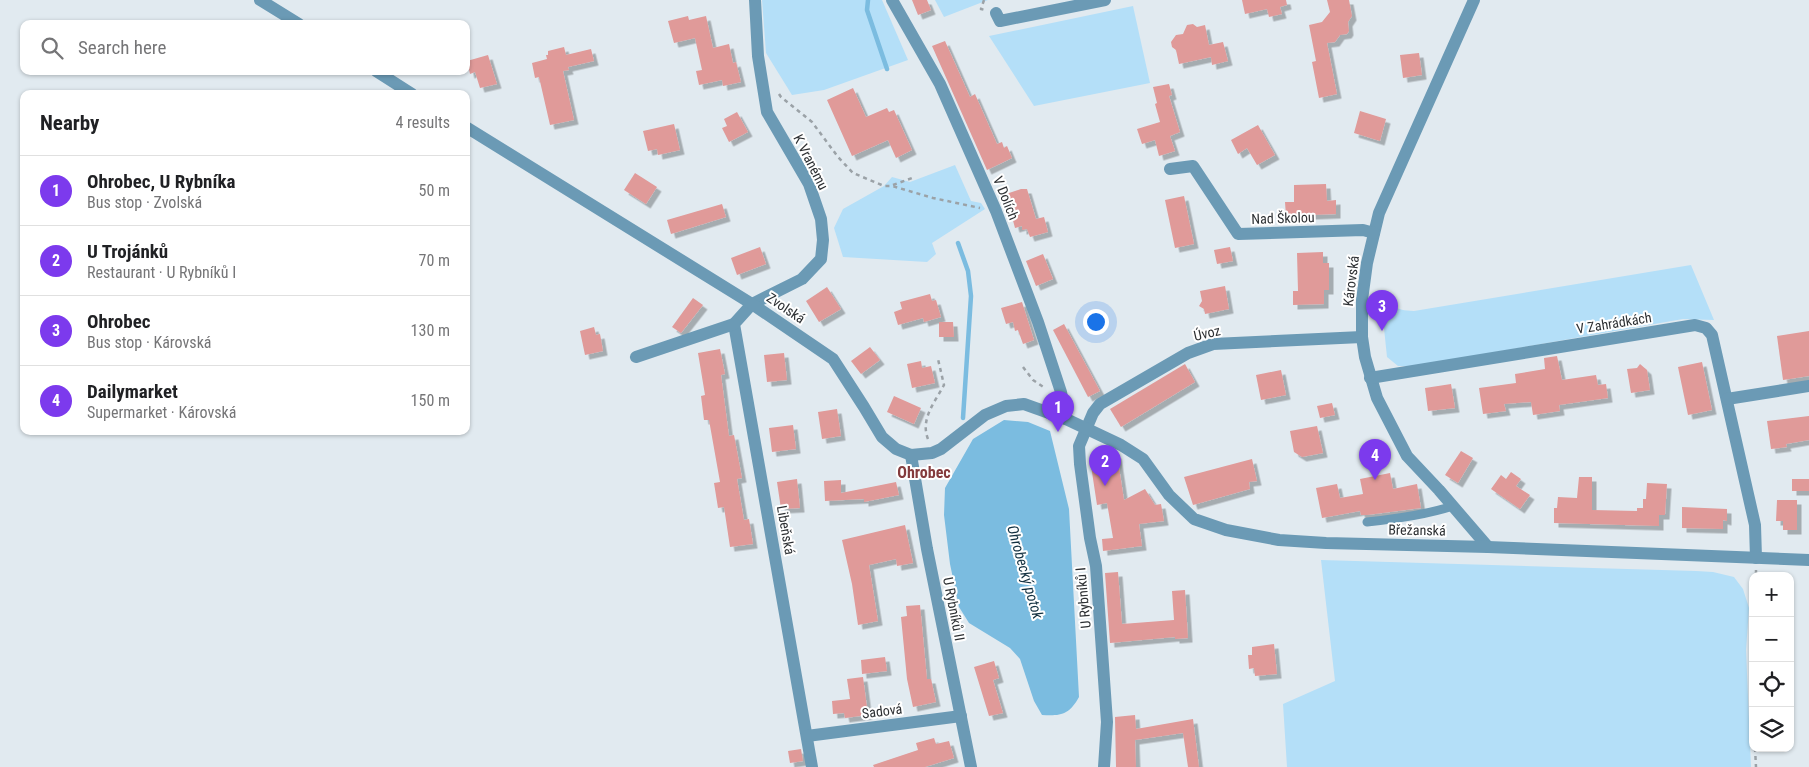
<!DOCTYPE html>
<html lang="en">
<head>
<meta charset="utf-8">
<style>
  body { margin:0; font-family:"Roboto Condensed",sans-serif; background:#f6f6f6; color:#202124 }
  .controls { position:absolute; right:15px; bottom:15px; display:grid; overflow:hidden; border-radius:10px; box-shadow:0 1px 4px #0004 }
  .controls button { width:45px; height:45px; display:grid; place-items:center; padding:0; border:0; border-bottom:1px solid #e0e0e0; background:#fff; color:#202124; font:25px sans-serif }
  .you { position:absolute; left:1095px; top:321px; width:18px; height:18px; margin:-12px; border:4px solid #fff; border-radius:50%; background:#1a73e8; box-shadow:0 0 0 8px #1a73e833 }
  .badge { display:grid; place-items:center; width:32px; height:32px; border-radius:50%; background:#7c3aed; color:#fff; font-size:16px; font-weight:700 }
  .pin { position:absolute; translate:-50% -41px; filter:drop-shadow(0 1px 2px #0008) }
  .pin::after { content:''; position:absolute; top:26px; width:18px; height:15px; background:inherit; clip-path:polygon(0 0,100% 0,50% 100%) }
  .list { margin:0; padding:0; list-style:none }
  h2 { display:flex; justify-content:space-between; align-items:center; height:65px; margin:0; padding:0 20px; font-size:21px }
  h2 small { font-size:16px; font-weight:400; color:#757577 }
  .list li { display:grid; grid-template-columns:32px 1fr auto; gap:15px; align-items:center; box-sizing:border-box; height:70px; padding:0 20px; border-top:1px solid #e0e0e0 }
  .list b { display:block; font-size:19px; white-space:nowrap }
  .list p { margin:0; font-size:16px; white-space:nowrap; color:#757577 }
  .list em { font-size:16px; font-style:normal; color:#757577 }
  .icon { flex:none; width:28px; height:28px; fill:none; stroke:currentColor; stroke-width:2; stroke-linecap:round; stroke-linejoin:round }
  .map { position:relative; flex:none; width:1809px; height:767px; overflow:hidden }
  .search { position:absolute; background:#fff; box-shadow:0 1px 4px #0004; left:20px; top:20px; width:450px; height:55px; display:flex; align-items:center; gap:12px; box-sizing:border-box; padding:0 18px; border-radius:10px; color:#757577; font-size:19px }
  .panel { position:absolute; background:#fff; box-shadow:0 1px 4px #0004; left:20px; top:90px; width:450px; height:345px; border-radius:10px }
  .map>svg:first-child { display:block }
</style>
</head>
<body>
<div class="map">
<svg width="1809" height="767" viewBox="0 0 1809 767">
  <defs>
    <filter id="shadow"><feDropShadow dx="4.5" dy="4.5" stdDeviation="0" flood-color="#0004"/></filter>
  </defs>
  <rect width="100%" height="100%" fill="#e1eaf0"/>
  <g fill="#b4dff8">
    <polygon points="762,0 882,0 908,60 824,90 792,95 766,53"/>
    <polygon points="935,0 988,0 944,17"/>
    <polygon points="1133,6 1150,83 1034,106 989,36"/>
    <polygon points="955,165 971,201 981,203 985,209 932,243 936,254 927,262 843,257 834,228 843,209 884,186 892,177 910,182"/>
    <path d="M1691,265L1714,320L1683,319L1416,366H1398L1387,357L1382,309L1383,290C1392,307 1394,310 1414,311Z"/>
    <polygon points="1321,560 1696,571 1713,572 1734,577 1743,589 1749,608 1746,650 1751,767 1287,767 1283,704 1335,681"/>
  </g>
  <path fill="#7bbce0" d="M1004,420L1028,422L1050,431L1069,509L1079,697C1069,715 1061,716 1042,715L1034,701L1020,659L1010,648L969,623L959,607L950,564L944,515L945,488L973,439Z"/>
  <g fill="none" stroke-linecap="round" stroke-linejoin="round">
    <g stroke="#7bbce0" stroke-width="4.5">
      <polyline points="868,0 867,10 887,69"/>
      <polyline points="958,243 968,271 971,296 963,418"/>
    </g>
  </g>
  <g fill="#e09a99" filter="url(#shadow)">
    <polygon points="912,0 927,0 931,10 918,15"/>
    <polygon points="1242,0 1286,0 1287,5 1280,7 1282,14 1269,17 1267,9 1245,14"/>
    <polygon points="1327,0 1349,0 1352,16 1348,22 1349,31 1347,34 1340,35 1335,42 1327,43 1337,94 1319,98 1312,62 1316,61 1309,25 1322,22 1330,12"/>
    <polygon points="688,16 689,20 706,16 713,48 729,44 733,63 736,62 741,82 723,86 722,80 699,85 696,71 702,70 695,38 674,43 668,21"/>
    <polygon points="1193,24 1197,27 1205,25 1209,45 1223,42 1228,61 1212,65 1211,57 1179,64 1176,50 1172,47 1171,42 1176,35 1183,34 1187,25"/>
    <polygon points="945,41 970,97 975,94 997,144 1002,142 1004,148 1007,146 1012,158 987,170 932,46"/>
    <polygon points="564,47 566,55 591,49 594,61 568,67 569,70 563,71 574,120 550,125 539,77 535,78 532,63 547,59 546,55 548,55 548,51"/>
    <polygon points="1419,53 1422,75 1403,78 1400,55"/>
    <polygon points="488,55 497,84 480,88 475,72 470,74 467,61"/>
    <polygon points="1169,84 1172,95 1169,96 1180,132 1170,136 1175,151 1159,156 1155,140 1142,144 1137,129 1160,122 1155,104 1157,103 1153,87"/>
    <polygon points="853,88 866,117 887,108 889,112 894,110 912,150 896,158 888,140 852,156 827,100"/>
    <polygon points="1360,111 1386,119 1380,141 1354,133"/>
    <polygon points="737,112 748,132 729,142 722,128 727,126 724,119"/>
    <polygon points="674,124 680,150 658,155 657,149 648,151 643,131"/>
    <polygon points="1258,125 1275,155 1257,165 1247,148 1238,154 1231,140"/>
    <polygon points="635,173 657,187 646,204 624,190"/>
    <polygon points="1326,184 1327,201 1336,200 1336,214 1286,216 1285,202 1294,202 1294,185"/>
    <polygon points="1021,189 1027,189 1036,219 1044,217 1048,232 1030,237 1027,229 1022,230 1022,226 1015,228 1006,194"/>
    <polygon points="1184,196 1194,244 1175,248 1165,200"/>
    <polygon points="722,204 726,217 671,234 667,220"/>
    <polygon points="760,247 766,264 737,275 731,258"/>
    <polygon points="1230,247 1233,261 1217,264 1214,250"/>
    <polygon points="1323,252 1323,263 1329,263 1329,290 1324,290 1324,304 1293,305 1293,291 1298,291 1297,253"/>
    <polygon points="1043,254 1053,279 1036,286 1026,261"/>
    <polygon points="1225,286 1229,309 1205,314 1204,309 1199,306 1202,301 1200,291"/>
    <polygon points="827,287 841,309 819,322 806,301"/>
    <polygon points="930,294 932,301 936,300 941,317 924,322 923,318 898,325 894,312 902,309 900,302"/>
    <polygon points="693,298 703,305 681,333 672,327"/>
    <polygon points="1022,302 1034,340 1023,344 1018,330 1015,331 1013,322 1006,324 1001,308"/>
    <polygon points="939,322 953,322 954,337 939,337"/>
    <polygon points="1064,324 1100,391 1088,397 1053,330"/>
    <polygon points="594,327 596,335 600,334 603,351 585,355 580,331"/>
    <polygon points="1809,331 1809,376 1783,380 1777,336"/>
    <polygon points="870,347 880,360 861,374 851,361"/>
    <polygon points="720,349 725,374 721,375 729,436 734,435 742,478 737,479 744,520 749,519 753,544 730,547 724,507 718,508 714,483 720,482 709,420 704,420 701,396 705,395 698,353"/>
    <polygon points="784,353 787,380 767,382 764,355"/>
    <polygon points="1557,356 1562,380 1596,375 1598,385 1606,384 1608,398 1559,405 1560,411 1533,415 1531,402 1504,404 1506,411 1483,414 1479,388 1516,383 1515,374 1545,369 1544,358"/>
    <polygon points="921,361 922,368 931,366 935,383 912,388 907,364"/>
    <polygon points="1702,362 1712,410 1688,415 1678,367"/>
    <polygon points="1185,364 1195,382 1121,427 1110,409"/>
    <polygon points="1640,364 1647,370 1650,390 1631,393 1627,369 1637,368"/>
    <polygon points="1281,370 1286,395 1261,400 1256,375"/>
    <polygon points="1451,384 1455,408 1428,411 1425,388"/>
    <polygon points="894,396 921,408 914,424 887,412"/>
    <polygon points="1332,403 1335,415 1320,418 1317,406"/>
    <polygon points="837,409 841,436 822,439 818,412"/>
    <polygon points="1809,416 1809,440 1786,444 1787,447 1771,449 1767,421"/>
    <polygon points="793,425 796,449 772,452 769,428"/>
    <polygon points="1317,426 1323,453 1302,457 1294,452 1290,431"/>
    <polygon points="1461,451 1473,458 1458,483 1445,475"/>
    <polygon points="1117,454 1124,500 1145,489 1155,505 1161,504 1164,521 1139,524 1142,546 1103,551 1102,539 1113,538 1107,503 1097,505 1090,459"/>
    <polygon points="1252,459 1257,481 1249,482 1250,489 1193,505 1184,477"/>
    <polygon points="1511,472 1521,479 1516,486 1530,495 1520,509 1491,489 1501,475 1506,479"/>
    <polygon points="1390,473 1393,489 1417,484 1421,508 1367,515 1361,515 1360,511 1322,518 1316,488 1337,484 1340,498 1363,494 1360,479"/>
    <polygon points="1579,477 1592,477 1592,510 1637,511 1637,508 1643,508 1643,499 1646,499 1647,483 1667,484 1665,515 1659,515 1659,526 1554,523 1554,508 1557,508 1558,497 1577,498"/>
    <polygon points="797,479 800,508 781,509 777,482"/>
    <rect x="1792" y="479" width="17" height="12"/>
    <polygon points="841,480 841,493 896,482 899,495 864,502 864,499 825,501 824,481"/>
    <polygon points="1777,500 1797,500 1797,530 1783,530 1783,521 1776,521"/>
    <polygon points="1682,507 1727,509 1727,521 1723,520 1723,529 1682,528"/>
    <polygon points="905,525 913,563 897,566 896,559 869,565 878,621 858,625 852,584 842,540"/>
    <polygon points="1118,572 1122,624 1174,620 1172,591 1185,590 1188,638 1175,639 1175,637 1110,643 1105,573"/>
    <polygon points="920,605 927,679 931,679 936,702 913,707 907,679 901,617 907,616 906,606"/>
    <polygon points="1274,644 1277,674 1255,676 1254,668 1249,669 1248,655 1252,655 1252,647"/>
    <polygon points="885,657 887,671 862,674 861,660"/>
    <polygon points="994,661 999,678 993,680 1003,713 989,716 974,667"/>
    <polygon points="863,677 868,715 845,718 844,713 833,714 832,701 850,699 847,679"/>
    <polygon points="1135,715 1136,729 1193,719 1199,767 1188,767 1183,733 1135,740 1136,767 1116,767 1115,717"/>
    <polygon points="934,738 936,744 949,741 954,758 925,767 874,767 873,765 918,750 916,743"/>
    <polygon points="801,749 803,761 790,763 788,751"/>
  </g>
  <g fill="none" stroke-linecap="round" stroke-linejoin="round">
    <g stroke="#9ba2a7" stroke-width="2.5" stroke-dasharray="4 4" stroke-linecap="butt">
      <polyline points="984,0 981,9 985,10"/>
      <polyline points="779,94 781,97 812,122 838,157 853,173 884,186 892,186 933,198 980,208"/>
      <polyline points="893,185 912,178"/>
      <polyline points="1023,367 1033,380 1045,388"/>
      <path d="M928,439C920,419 935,402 944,385L938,359"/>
      <polyline points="1756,570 1756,576"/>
      <polyline points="1753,634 1751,652 1753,689"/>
      <polyline points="1755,748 1756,767"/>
    </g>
    <path stroke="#6b9ab5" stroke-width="9" d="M1367,522C1396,519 1425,515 1453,506"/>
    <g stroke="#6b9ab5" stroke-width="12">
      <polyline points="755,0 758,56 767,112 809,184 821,219 823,240 821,259 802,279 752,304 734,324 812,767"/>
      <polyline points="892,0 940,84 996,211 1038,322 1061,392 1066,419"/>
      <polyline points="1474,0 1379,213 1367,263 1362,300 1362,337 1365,357 1377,398 1407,456 1439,490 1488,547"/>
      <polyline points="996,13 1000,21 1105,0"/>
      <polyline points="1170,169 1193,166 1238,234 1363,230 1374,233"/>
      <polyline points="636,357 734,324"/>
      <polyline points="1370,378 1695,325 1706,328 1712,335 1755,525 1756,558"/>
      <polyline points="1727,399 1809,386"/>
      <polyline points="911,455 927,549 971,767"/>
      <polyline points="807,736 961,716"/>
      <polyline points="1104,767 1107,722 1096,566 1090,538 1080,464 1079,446 1093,413 1100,404 1188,353 1213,344 1362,337"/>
    </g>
    <g stroke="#6b9ab5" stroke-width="12">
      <polyline points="260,0 299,24"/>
      <polyline points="376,71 412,94"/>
      <polyline points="466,127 752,304 833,359 864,407 882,437 896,449 911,455 932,453 941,449 985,415 1006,406 1024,404 1066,419 1121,445 1143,459 1169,495 1194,519 1226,530 1279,540 1326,543 1488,547 1809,560"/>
    </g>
  </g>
  <g text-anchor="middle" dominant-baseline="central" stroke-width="4" stroke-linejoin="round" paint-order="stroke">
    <g font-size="14" fill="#2c2f32" stroke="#fff">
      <text transform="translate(811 162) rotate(63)">K Vranému</text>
      <text transform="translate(1006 198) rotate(68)">V Dolích</text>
      <text transform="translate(1283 218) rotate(-2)">Nad Školou</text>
      <text transform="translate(1351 281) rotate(-83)">Károvská</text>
      <text transform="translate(786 308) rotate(34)">Zvolská</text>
      <text transform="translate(1614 323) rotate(-9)">V Zahrádkách</text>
      <text transform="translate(1207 333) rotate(-13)">Úvoz</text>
      <text transform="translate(786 530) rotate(80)">Libeňská</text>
      <text transform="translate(1417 530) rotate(1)">Břežanská</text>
      <text transform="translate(1083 598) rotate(-95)">U Rybníků I</text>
      <text transform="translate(954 609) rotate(79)">U Rybníků II</text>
      <text transform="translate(882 711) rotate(-7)">Sadová</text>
    </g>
    <g font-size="15" font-style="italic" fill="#123040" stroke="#fff">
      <text transform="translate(1025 572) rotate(74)">Ohrobecký potok</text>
    </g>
    <g font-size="16" font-weight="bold" fill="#843b3d" stroke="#fff">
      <text x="924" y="472">Ohrobec</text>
    </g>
  </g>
</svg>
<div class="controls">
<button>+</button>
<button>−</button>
<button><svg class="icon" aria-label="locate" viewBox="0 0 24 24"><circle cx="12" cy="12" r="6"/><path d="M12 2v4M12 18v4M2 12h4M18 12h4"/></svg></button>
<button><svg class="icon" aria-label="layers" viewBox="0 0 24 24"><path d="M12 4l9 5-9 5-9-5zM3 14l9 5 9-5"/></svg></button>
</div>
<div class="you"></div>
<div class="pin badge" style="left:1058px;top:432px">1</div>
<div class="pin badge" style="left:1105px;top:486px">2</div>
<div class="pin badge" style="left:1382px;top:331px">3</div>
<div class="pin badge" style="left:1375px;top:480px">4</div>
<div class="search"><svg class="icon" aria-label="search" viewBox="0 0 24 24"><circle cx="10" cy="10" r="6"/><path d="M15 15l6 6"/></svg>Search here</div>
<section class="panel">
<h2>Nearby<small>4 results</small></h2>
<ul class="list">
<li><span class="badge">1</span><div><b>Ohrobec, U Rybníka</b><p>Bus stop · Zvolská</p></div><em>50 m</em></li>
<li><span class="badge">2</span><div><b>U Trojánků</b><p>Restaurant · U Rybníků I</p></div><em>70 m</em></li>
<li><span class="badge">3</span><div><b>Ohrobec</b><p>Bus stop · Károvská</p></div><em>130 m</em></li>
<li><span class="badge">4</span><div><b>Dailymarket</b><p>Supermarket · Károvská</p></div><em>150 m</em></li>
</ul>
</section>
</div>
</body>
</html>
